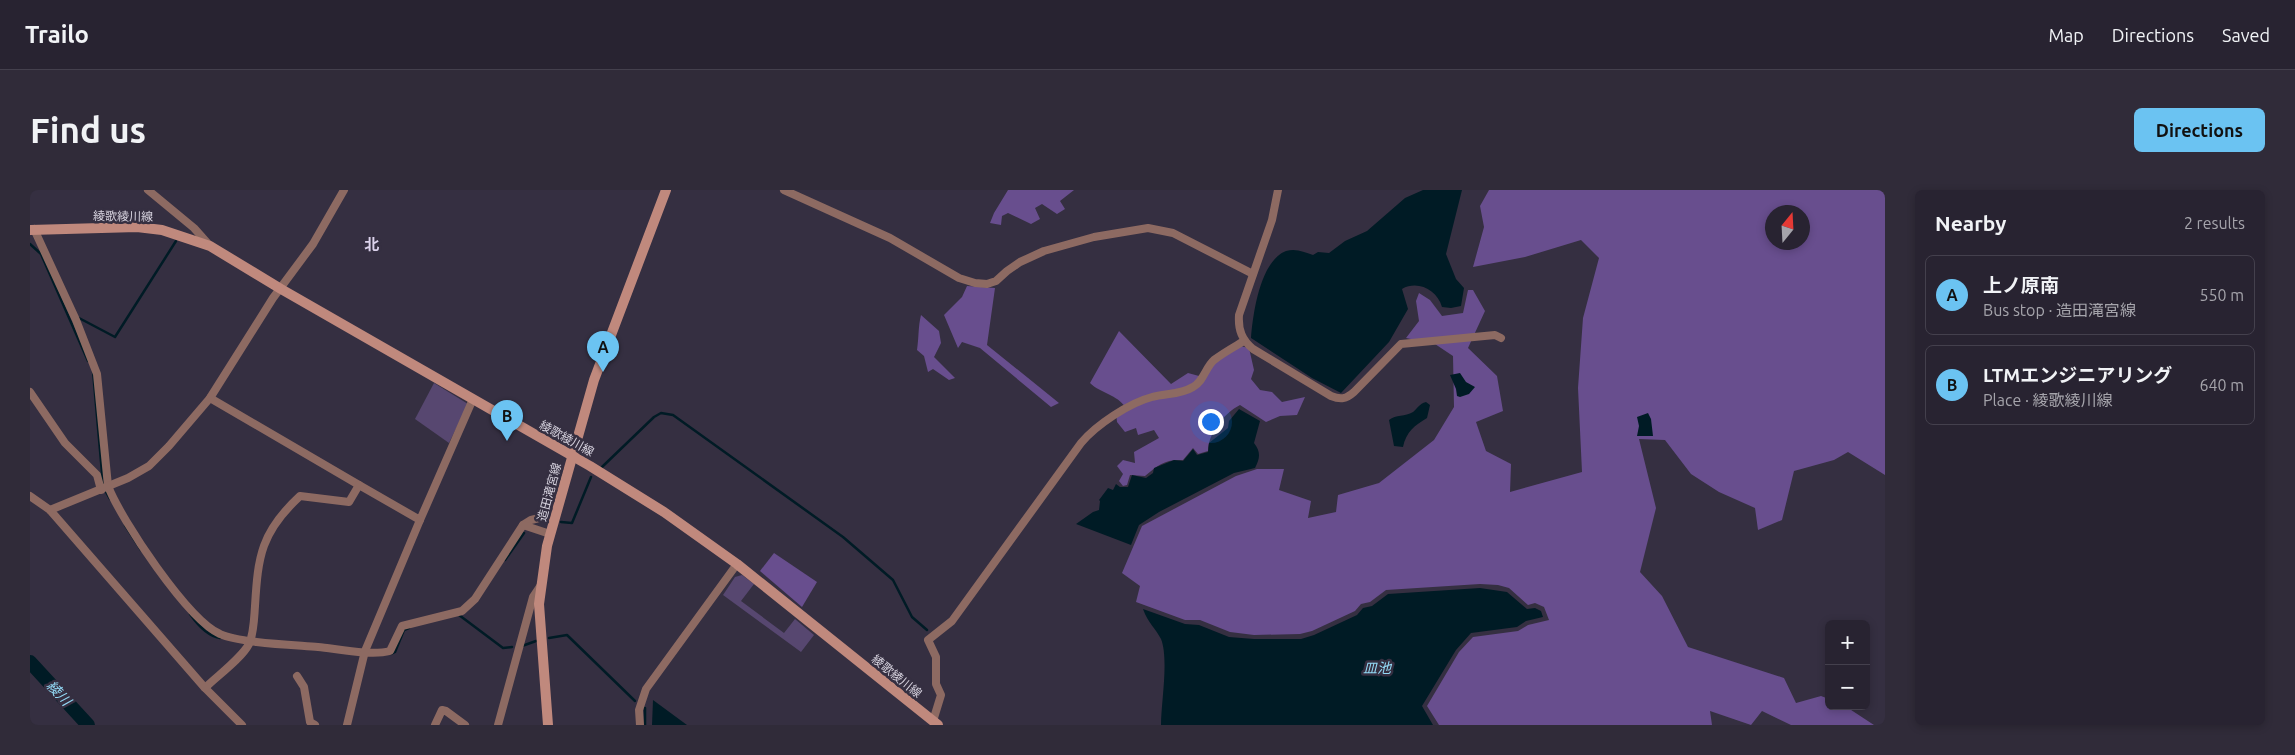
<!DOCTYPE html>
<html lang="en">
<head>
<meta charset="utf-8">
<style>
  body { margin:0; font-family:Ubuntu,"Noto Sans JP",sans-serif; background:#302b39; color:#f1f3f6 }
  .controls { position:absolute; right:15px; bottom:15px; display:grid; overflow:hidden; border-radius:8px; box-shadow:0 2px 8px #0003 }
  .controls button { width:45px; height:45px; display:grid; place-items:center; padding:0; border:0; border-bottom:1px solid #44404d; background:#282331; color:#f1f3f6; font:25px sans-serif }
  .compass { position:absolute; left:1735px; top:15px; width:45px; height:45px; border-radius:50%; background:#282331; box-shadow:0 2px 8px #0003; rotate:18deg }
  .you { position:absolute; left:1180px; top:231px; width:18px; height:18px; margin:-12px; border:4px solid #fff; border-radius:50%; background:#1a73e8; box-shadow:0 0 0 8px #1a73e833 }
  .badge { display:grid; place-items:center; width:32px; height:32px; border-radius:50%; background:#6bc3f2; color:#111; font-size:16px; font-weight:700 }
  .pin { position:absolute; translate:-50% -41px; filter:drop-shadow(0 1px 2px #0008) }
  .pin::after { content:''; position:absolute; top:26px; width:18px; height:15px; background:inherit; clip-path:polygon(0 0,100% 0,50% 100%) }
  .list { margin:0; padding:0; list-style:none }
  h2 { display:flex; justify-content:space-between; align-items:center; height:65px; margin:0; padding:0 20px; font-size:21px }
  h2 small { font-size:16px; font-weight:400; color:#a5a4ab }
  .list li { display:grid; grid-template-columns:32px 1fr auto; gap:15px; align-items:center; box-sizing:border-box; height:80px; margin:0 10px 10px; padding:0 10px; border:1px solid #44404d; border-radius:8px }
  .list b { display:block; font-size:19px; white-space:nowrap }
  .list p { margin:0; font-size:16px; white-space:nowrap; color:#a5a4ab }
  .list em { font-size:16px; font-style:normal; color:#a5a4ab }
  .map { position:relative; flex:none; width:1855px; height:535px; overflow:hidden; border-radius:8px }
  header { display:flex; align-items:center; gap:30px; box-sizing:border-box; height:70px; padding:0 25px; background:#282331; border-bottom:1px solid #44404d }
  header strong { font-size:24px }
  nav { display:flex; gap:28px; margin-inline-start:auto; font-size:18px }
  .intro { display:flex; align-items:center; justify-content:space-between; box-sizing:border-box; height:120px; padding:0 30px }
  h1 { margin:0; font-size:35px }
  .button { padding:12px 22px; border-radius:8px; background:#6bc3f2; color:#111; font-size:18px; font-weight:700 }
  main { display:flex; gap:30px; padding:0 30px }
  aside { flex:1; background:#282331; border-radius:8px; box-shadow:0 2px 8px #0003 }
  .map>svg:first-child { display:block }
</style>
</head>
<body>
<header>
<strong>Trailo</strong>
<nav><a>Map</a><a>Directions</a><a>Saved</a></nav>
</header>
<div class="intro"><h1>Find us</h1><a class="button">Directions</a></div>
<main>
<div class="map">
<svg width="1855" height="535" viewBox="0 0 1855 535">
  <rect width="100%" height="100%" fill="#352f41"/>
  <g fill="#574770">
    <polygon points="404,193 438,214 419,253 385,229"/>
    <polygon points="712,385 724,394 711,411 754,443 765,429 784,445 771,462 693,405 705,387"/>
  </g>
  <g fill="#684e8e" fill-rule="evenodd">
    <polygon points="978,0 1044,0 1030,11 1035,19 1027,24 1012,14 1005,18 1010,29 1001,34 978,23 972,26 971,35 960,33 964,23"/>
    <path d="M1459,0H1855V285L1818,262L1804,270L1764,281L1752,330L1728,340L1725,318L1689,302L1661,284L1635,250L1609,249L1626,318L1610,382L1632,406L1658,457L1754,488L1766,513L1791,506L1799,509V516H1815L1844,535H1761L1732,521L1721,535L1680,521L1682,535H1409L1397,516L1429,462L1443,447L1488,441L1498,435L1519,430L1514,417L1505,413L1498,415L1479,398L1468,395L1450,394L1356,400L1340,412L1331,414L1325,421L1282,441L1270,444L1224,445L1200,442L1170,430H1155L1106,412L1110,396L1092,383L1112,336L1206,286L1227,279H1254L1249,300L1281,311L1278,328L1306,322L1308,305L1349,293L1404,250L1424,217L1423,166L1405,154L1376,148L1389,131L1386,111L1389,103L1400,110L1412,126L1433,123L1438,100H1443L1455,121L1438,158L1467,186L1473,221L1446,232L1456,261L1481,274L1480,302L1552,282L1548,198L1553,128L1569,68L1551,50L1495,67L1443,77L1454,37L1450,16ZM1742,22H1772V52H1742Z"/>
    <polygon points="937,96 965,98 957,155 1029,213 1021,217 950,158 932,152 928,158 914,125 932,107"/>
    <path d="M891,125L909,141L911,153L904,167L925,188L919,190L903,179L898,182L894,166L887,160C889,147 888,137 891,125Z"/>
    <path d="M1089,141L1141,194L1158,183L1169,186L1186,171L1210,156L1219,158L1224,180L1221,189L1230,200L1242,202L1252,212L1275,207L1267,225L1250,226L1236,232L1210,215C1194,223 1178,244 1178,261L1168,264L1163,258L1153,270C1135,269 1128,275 1115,286L1100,285L1097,295L1093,296L1089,291L1093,284L1087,276L1093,270L1105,273L1104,262L1129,248L1124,240L1108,245L1106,238L1095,242L1087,232L1086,222L1095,217C1088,205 1070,203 1060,193Z"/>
    <polygon points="744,363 787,392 772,417 730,381"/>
  </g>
  <g fill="#001b25">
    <path d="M1393,0H1432L1416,64L1426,89L1434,98L1431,116L1421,118L1412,117C1407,100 1388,90 1372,99L1378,119L1359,152L1311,203L1282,188L1221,148C1223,124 1230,71 1256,61C1266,58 1274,62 1283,65L1288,62L1299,63L1315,51L1337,41L1375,8Z"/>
    <polygon points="1430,183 1436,192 1445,197 1439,204 1430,207 1427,206 1426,199 1420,185"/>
    <path d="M1396,212L1400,215L1397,228C1385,235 1376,242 1373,257L1364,256L1359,230C1366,224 1375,227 1383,222C1388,218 1389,214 1396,212Z"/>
    <path d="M1209,219L1230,231L1224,253C1231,262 1230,268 1225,278L1204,283L1129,322L1109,335L1101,355L1046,334L1063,322L1069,320L1070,311L1069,310L1078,298L1083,300L1086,294L1090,297H1098L1102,285L1116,288L1123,283L1124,278L1144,270L1153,271L1163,259L1167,265L1178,262L1179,253L1198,238L1199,231Z"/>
    <polygon points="1618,223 1621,229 1623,246 1607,246 1609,236 1607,227"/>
    <path d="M1450,398L1477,402L1497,419L1505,418L1511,421L1513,427L1496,431L1487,437L1441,443L1426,460L1392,516L1403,535H1131C1131,513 1139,469 1131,449C1126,439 1118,433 1113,419L1155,434L1169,435L1199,447L1224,449H1271L1284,445L1327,425L1333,418L1342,416L1358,404Z"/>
    <polygon points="623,510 657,535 622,535"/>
  </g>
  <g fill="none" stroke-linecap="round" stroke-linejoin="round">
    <g stroke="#001b25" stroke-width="2.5">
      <polyline points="0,54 11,64 58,171"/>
      <polyline points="49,128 85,147 146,51"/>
      <polyline points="63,181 73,294"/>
      <polyline points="572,277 624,227 631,223 643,225 813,347 863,390 882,427 897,440"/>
      <polyline points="76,302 80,309"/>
      <polyline points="531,332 542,333 561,287"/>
      <polyline points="95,335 111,360"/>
      <polyline points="475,370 494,343"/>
      <path d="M160,424C167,434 177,446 190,448"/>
      <polyline points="429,425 473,458 482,457"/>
      <polyline points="519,448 537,445 605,511"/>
      <polyline points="492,456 506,451"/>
      <polyline points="361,464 365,462 374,440 379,438"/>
      <polyline points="615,518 615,535"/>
    </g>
    <polyline stroke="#001b25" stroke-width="14" points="0,472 58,535"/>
    <g stroke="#8d6a62" stroke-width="8">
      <polyline points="118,0 164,38 180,56"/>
      <polyline points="754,0 860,48 929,88 945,93 957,94 966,91 977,81 990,72 1014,61 1064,47 1118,38 1143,43 1223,84"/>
      <path d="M1248,0L1242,30L1209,125C1208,140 1212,150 1223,159L1301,206C1311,210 1316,209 1324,202L1371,154L1465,145L1471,148"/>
      <path d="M4,39L46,130L67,184L78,296C91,330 158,430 190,444C209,453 265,455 288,457C308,459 341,466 360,461L372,436L432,421L445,409L493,335L501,330L526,324"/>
      <polyline points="0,202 35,253 67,285 71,300"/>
      <polyline points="180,208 329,295"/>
      <polyline points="0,306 20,320 175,498 212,535"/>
      <polyline points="20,320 98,288 119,276 139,256 180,208 243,108 283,54 314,0"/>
      <polyline points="493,335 520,344"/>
      <polyline points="267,486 274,497 280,532 285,535"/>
      <path d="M175,498C187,486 211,469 219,454C224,443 224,429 225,416C228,366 231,342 270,306L319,312L329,295L390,330L443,209"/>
      <path d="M903,531L911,505L906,494V467L898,450L922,431L1051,253C1066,235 1099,213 1122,207C1135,203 1150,205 1163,197C1174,191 1175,178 1184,170C1193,163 1204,157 1214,151"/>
      <polyline points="317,535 335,461 390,330"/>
      <polyline points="405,535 412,520 416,521 435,535"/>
      <polyline points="468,535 503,407 511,395"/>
      <polyline points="610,535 609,520 616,499 707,374"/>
    </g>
    <g stroke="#c0897d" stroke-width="10">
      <polyline points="0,40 107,37 132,40 180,56 251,99 560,276 634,322 707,374 908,535"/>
      <polyline points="518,535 509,414 517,356 564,190 636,0"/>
    </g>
  </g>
  <g text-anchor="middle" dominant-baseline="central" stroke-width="5" stroke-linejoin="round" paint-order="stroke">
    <g font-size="12" fill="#d6d2de" stroke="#352f41">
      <text transform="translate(93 26) rotate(1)">綾歌綾川線</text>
      <text transform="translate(537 248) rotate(29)">綾歌綾川線</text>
      <text transform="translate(519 302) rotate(-75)">造田滝宮線</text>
      <text transform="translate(867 486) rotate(39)">綾歌綾川線</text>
    </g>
    <g font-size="14" font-style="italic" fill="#93daf6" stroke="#352f41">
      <text x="1347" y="478">皿池</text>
      <text transform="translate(29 503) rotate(47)">綾川</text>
    </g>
    <g font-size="15" font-weight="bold" fill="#dbd2eb" stroke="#352f41">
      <text x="342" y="54">北</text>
    </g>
  </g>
</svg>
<div class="controls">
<button>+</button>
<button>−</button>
</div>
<svg class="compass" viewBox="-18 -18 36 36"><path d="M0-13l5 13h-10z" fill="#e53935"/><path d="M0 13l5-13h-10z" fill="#a5a4ab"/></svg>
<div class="you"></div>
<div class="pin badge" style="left:573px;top:182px">A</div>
<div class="pin badge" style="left:477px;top:251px">B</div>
</div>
<aside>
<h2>Nearby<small>2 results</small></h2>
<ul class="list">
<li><span class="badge">A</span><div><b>上ノ原南</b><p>Bus stop · 造田滝宮線</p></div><em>550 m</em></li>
<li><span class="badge">B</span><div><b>LTMエンジニアリング</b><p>Place · 綾歌綾川線</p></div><em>640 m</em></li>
</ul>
</aside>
</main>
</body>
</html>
